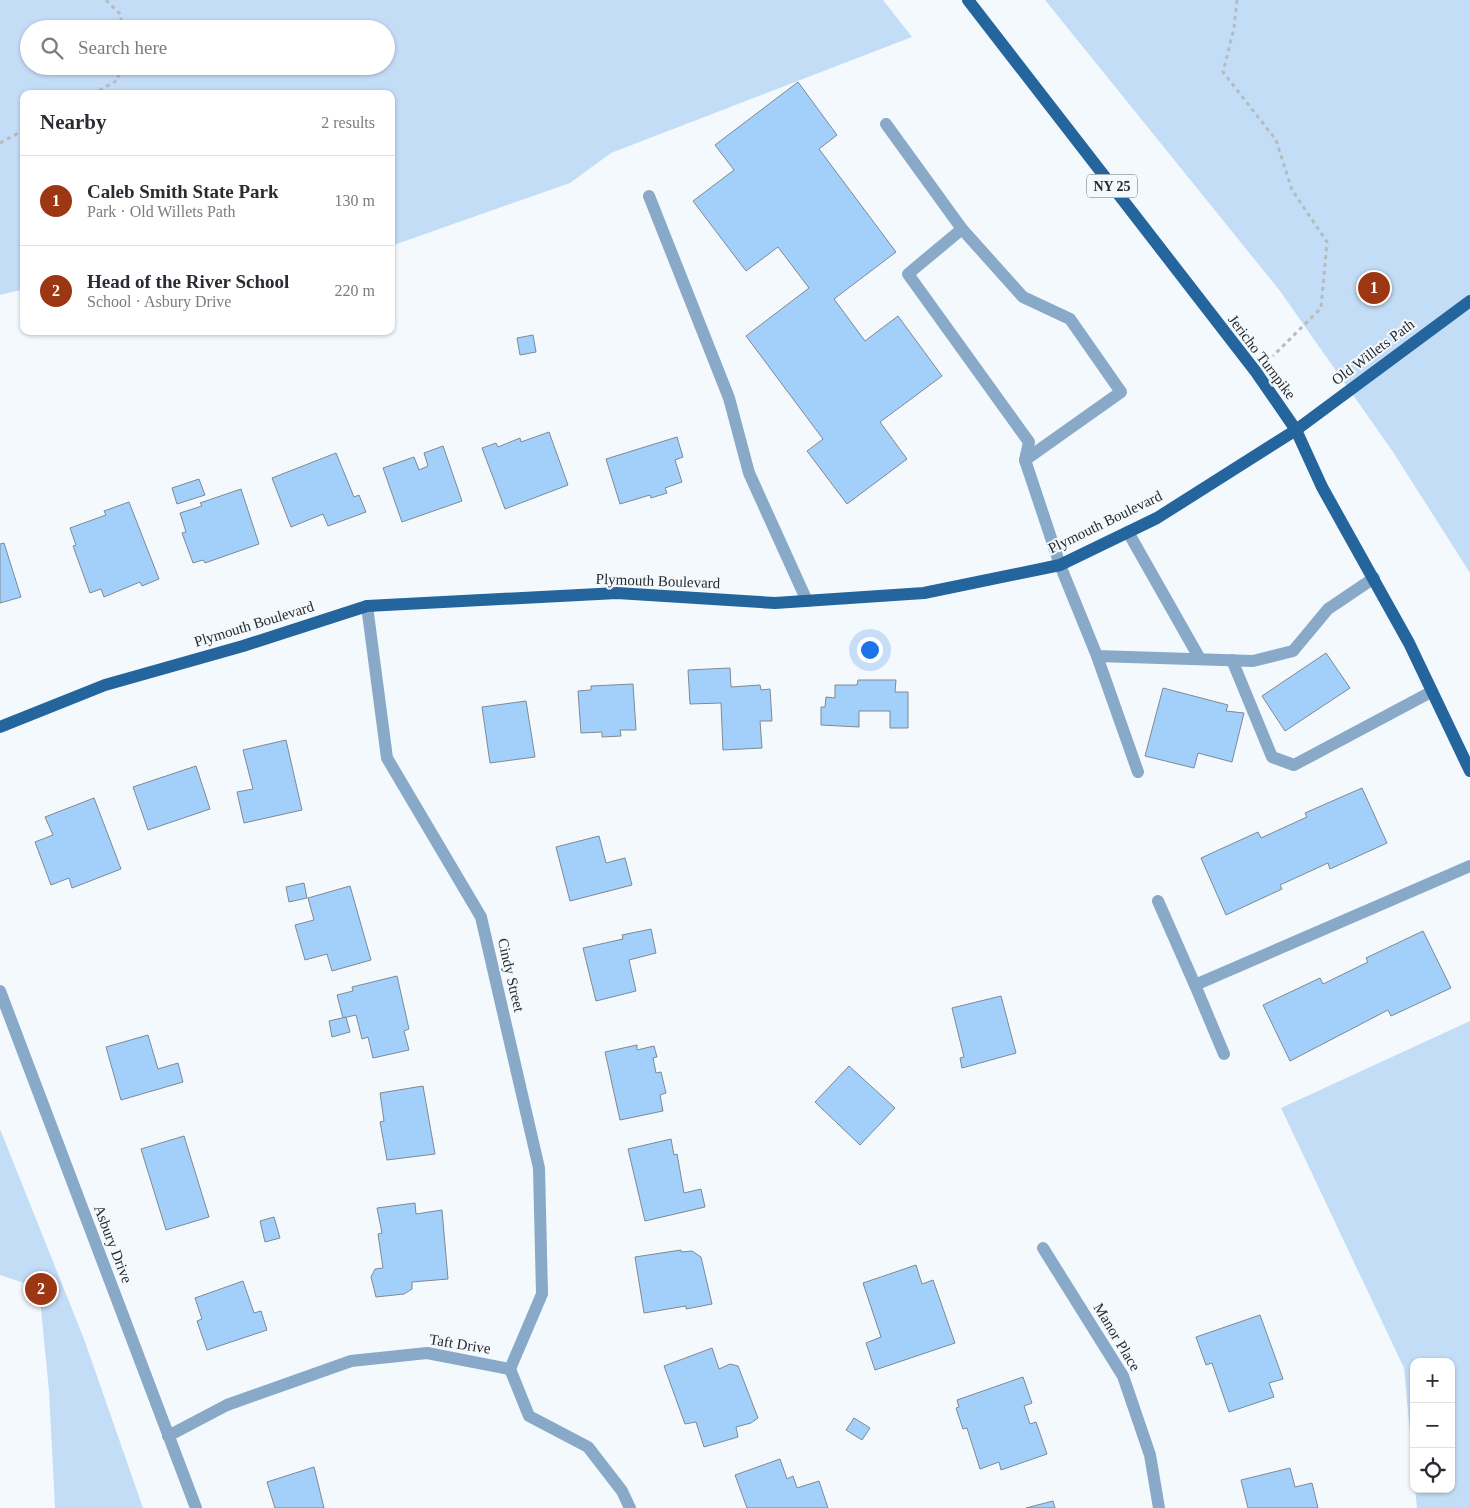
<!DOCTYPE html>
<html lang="en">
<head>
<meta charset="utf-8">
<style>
  body { margin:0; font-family:Georgia,serif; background:#f7f7f7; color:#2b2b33 }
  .controls { position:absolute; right:15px; bottom:15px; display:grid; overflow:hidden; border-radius:10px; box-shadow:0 1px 4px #0004 }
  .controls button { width:45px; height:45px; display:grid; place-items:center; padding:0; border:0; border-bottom:1px solid #e1e1e2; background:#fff; color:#2b2b33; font:25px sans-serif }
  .you { position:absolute; left:869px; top:649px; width:18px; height:18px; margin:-12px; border:4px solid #fff; border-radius:50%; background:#1a73e8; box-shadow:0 0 0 8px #1a73e833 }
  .badge { display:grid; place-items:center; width:32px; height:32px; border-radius:50%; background:#9d3713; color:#fff; font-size:16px; font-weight:700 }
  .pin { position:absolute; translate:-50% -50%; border:2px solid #fff; box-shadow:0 1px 5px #0006 }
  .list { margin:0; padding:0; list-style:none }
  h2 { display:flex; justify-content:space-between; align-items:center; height:65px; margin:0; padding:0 20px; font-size:21px }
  h2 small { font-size:16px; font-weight:400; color:#7c7c81 }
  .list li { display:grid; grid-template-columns:32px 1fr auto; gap:15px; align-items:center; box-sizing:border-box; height:90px; padding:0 20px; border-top:1px solid #e1e1e2 }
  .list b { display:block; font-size:19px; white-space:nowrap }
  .list p { margin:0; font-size:16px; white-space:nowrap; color:#7c7c81 }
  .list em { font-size:16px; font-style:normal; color:#7c7c81 }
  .icon { flex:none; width:28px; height:28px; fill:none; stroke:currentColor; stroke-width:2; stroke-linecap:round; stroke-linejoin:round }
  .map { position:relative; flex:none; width:1470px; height:1508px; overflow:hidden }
  .search { position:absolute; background:#fff; box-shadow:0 1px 4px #0004; left:20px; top:20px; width:375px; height:55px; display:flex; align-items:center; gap:12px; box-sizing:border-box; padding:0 18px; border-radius:28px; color:#7c7c81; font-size:19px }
  .panel { position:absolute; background:#fff; box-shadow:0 1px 4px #0004; left:20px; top:90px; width:375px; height:245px; border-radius:10px }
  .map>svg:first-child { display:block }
</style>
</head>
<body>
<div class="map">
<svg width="1470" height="1508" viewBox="0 0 1470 1508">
  <rect width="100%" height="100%" fill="#f4f9fd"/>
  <g fill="#c4ddf7" fill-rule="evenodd">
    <path d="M0,0H883L912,37L611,153L570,183L391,246V94H24V289L0,295ZM29,29H386V66H29Z"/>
    <polygon points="1045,0 1470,0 1470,573 1393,452 1280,291"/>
    <polygon points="1470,1021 1470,1508 1417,1508 1415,1489 1451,1489 1451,1362 1414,1362 1414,1476 1404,1368 1281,1108"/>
    <polygon points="0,1129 84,1339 143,1508 55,1508 49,1391 39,1288 0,1275"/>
  </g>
  <g fill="#a2d0fb" stroke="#7f8994">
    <polygon points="798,82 837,135 819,149 896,252 834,299 865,341 898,316 942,376 880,422 907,459 847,504 807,451 823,439 746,336 809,288 778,247 746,271 693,201 734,170 715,145"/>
    <polygon points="533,335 536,352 520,355 517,338"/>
    <polygon points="549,432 568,485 505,509 482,448 496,443 498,447 520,438 521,442"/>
    <polygon points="677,437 683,457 675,460 682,482 665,488 667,493 651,498 650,495 620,504 606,459"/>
    <polygon points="443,446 462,501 402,522 383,468 414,457 419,470 428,466 424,453"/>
    <polygon points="336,453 354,497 359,495 366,512 328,526 323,514 291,527 272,478"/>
    <polygon points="199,479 205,495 177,504 172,488"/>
    <polygon points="241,489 259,544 205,563 203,560 193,563 182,533 186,532 180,513 202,506 200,503"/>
    <polygon points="129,502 159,579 142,586 140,582 104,597 101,589 90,593 73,546 76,545 70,528 106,515 104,511"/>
    <polygon points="4,543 21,597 0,603 0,544"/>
    <polygon points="1326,653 1350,688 1285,731 1262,696"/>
    <polygon points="730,668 731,687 760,685 761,690 770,689 772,721 760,721 762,748 723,750 721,703 690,704 688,670"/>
    <polygon points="858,680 896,680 895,692 908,692 908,728 890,728 890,711 859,711 859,727 821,725 821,707 825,707 826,697 835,698 835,685 857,685"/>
    <polygon points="633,684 636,730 620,730 621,736 602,737 602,732 581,733 578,691 591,690 591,686"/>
    <polygon points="1163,688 1228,705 1226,711 1244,713 1232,762 1198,753 1194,768 1145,756"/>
    <polygon points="526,701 535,757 490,763 482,707"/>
    <polygon points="286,740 302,810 244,823 237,792 253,789 243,750"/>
    <polygon points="196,766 210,809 148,830 133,787"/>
    <polygon points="1362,788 1387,843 1330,869 1328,863 1280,885 1282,889 1226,915 1201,858 1258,832 1261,838 1307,817 1305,813"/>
    <polygon points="94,798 121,869 72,888 69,878 51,885 35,842 53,835 45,817"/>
    <polygon points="599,836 606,863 625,858 632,885 570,901 556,847"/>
    <polygon points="304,883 307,898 289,902 286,887"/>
    <polygon points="350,886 371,960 332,971 327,954 305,960 295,925 314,920 308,898"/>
    <polygon points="651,929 656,953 629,960 636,991 596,1001 583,948 623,939 622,935"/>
    <polygon points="1423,931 1451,988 1391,1016 1388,1010 1290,1061 1263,1005 1320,978 1323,984 1368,962 1366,958"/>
    <polygon points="397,976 409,1029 404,1031 409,1050 373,1058 368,1037 362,1039 356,1015 343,1018 337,995 353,991 352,987"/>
    <polygon points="1001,996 1016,1053 962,1068 960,1058 964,1057 952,1008"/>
    <polygon points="346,1017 350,1032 332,1037 329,1021"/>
    <polygon points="148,1035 158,1069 178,1063 183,1082 121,1100 106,1047"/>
    <polygon points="637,1045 637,1050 654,1046 657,1057 653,1058 656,1073 661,1072 666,1093 660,1095 663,1111 620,1120 605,1052"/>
    <polygon points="849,1066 895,1108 860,1145 815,1102"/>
    <polygon points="423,1086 435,1154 387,1160 380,1122 384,1121 380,1093"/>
    <polygon points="184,1136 209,1217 166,1230 141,1149"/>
    <polygon points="671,1139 674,1155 677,1154 684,1193 701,1189 705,1207 645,1221 628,1149"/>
    <polygon points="415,1203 416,1214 442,1210 448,1279 412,1282 412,1289 404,1294 376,1297 371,1277 375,1269 383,1268 378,1234 382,1233 377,1208"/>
    <polygon points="274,1217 280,1238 265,1242 260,1221"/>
    <polygon points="681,1250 681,1252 692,1251 701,1257 712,1304 686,1309 686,1306 644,1313 635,1257"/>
    <polygon points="916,1265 922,1284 933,1280 955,1343 875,1370 866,1343 881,1337 863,1283"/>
    <polygon points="243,1281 254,1313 261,1311 267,1330 207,1350 197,1321 202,1319 195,1298"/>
    <polygon points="1260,1315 1283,1379 1269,1383 1274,1397 1229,1412 1212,1363 1206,1365 1196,1337"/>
    <polygon points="712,1348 719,1369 730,1364 738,1366 758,1418 751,1423 736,1427 738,1437 704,1447 696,1422 685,1424 664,1366"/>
    <polygon points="1023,1377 1032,1403 1024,1406 1030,1424 1036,1422 1047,1454 1001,1470 999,1462 980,1469 967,1428 963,1429 956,1408 959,1407 957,1400"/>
    <polygon points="854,1418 870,1428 862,1440 846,1430"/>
    <polygon points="780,1459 787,1479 793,1476 797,1488 819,1481 828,1508 747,1508 735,1475"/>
    <polygon points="314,1467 324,1508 275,1508 267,1482"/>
    <polygon points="1290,1468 1295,1487 1312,1483 1318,1508 1248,1508 1241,1480"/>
    <polygon points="1053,1501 1055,1508 1026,1508"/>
  </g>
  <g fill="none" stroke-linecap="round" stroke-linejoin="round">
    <g stroke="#b6bbbf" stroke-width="3" stroke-dasharray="4 4" stroke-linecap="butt">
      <polyline points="106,0 121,15 121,29"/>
      <polyline points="1237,0 1234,28 1223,72 1276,140 1292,190 1327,242 1321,308 1273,356"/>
      <polyline points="92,94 118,80 119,66"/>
      <polyline points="0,143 24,130"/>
    </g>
    <g stroke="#89a9c9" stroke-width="12">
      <polyline points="886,124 962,229 908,274 1029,442 1025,460 1060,565 1097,656 1253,661 1293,651 1328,609 1374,578"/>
      <polyline points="649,196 729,398 749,473 807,601"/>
      <polyline points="962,229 1023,297 1070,319 1121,392 1025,460"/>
      <polyline points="1128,532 1200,659"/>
      <polyline points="367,606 387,758 481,917 539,1168 542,1294 510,1369"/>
      <polyline points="1097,656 1138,772"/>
      <polyline points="1232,660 1272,757 1294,765 1431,692"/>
      <polyline points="1158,901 1195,985 1470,866"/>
      <polyline points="1195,985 1224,1054"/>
      <polyline points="0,991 196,1508"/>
      <polyline points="1043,1248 1123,1376 1150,1455 1159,1508"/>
      <polyline points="510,1369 529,1416 588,1447 622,1491 630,1508"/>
      <polyline points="168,1436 227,1405 351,1361 427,1353 510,1369"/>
    </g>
    <g stroke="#24659d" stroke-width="12">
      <polyline points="968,0 1256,372 1296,430 1322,487 1409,643 1470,771"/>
      <polyline points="0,727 105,685 243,646 367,606 617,593 775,603 924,593 1060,565 1157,518 1296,430 1470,301"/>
    </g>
  </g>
  <g text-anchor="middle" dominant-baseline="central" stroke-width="4" stroke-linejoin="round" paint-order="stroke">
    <rect fill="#f4f9fd" stroke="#646a6e" stroke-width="1" x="1087" y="174.5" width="50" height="23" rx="4"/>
    <g font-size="14" font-weight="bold" fill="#272c30">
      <text x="1112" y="186">NY 25</text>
    </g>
    <g font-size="15" fill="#272c30" stroke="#f4f9fd">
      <text transform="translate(1373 352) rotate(-37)">Old Willets Path</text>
      <text transform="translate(1262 357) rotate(53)">Jericho Turnpike</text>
      <text transform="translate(1105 522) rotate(-26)">Plymouth Boulevard</text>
      <text transform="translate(658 581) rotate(2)">Plymouth Boulevard</text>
      <text transform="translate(254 624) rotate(-17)">Plymouth Boulevard</text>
      <text transform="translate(511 975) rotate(77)">Cindy Street</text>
      <text transform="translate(113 1244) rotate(69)">Asbury Drive</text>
      <text transform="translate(1117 1337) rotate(59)">Manor Place</text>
      <text transform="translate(460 1344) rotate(9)">Taft Drive</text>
    </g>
  </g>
</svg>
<div class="controls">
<button>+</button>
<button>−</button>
<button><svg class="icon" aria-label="locate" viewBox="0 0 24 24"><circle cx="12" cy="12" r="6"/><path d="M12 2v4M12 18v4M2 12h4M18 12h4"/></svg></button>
</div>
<div class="you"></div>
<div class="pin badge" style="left:1374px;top:288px">1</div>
<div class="pin badge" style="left:41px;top:1289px">2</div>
<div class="search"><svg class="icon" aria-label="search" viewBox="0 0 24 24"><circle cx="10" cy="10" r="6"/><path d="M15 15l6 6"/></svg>Search here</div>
<section class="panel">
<h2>Nearby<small>2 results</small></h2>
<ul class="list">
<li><span class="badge">1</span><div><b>Caleb Smith State Park</b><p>Park · Old Willets Path</p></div><em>130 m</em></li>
<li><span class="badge">2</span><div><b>Head of the River School</b><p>School · Asbury Drive</p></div><em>220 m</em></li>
</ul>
</section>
</div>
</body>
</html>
